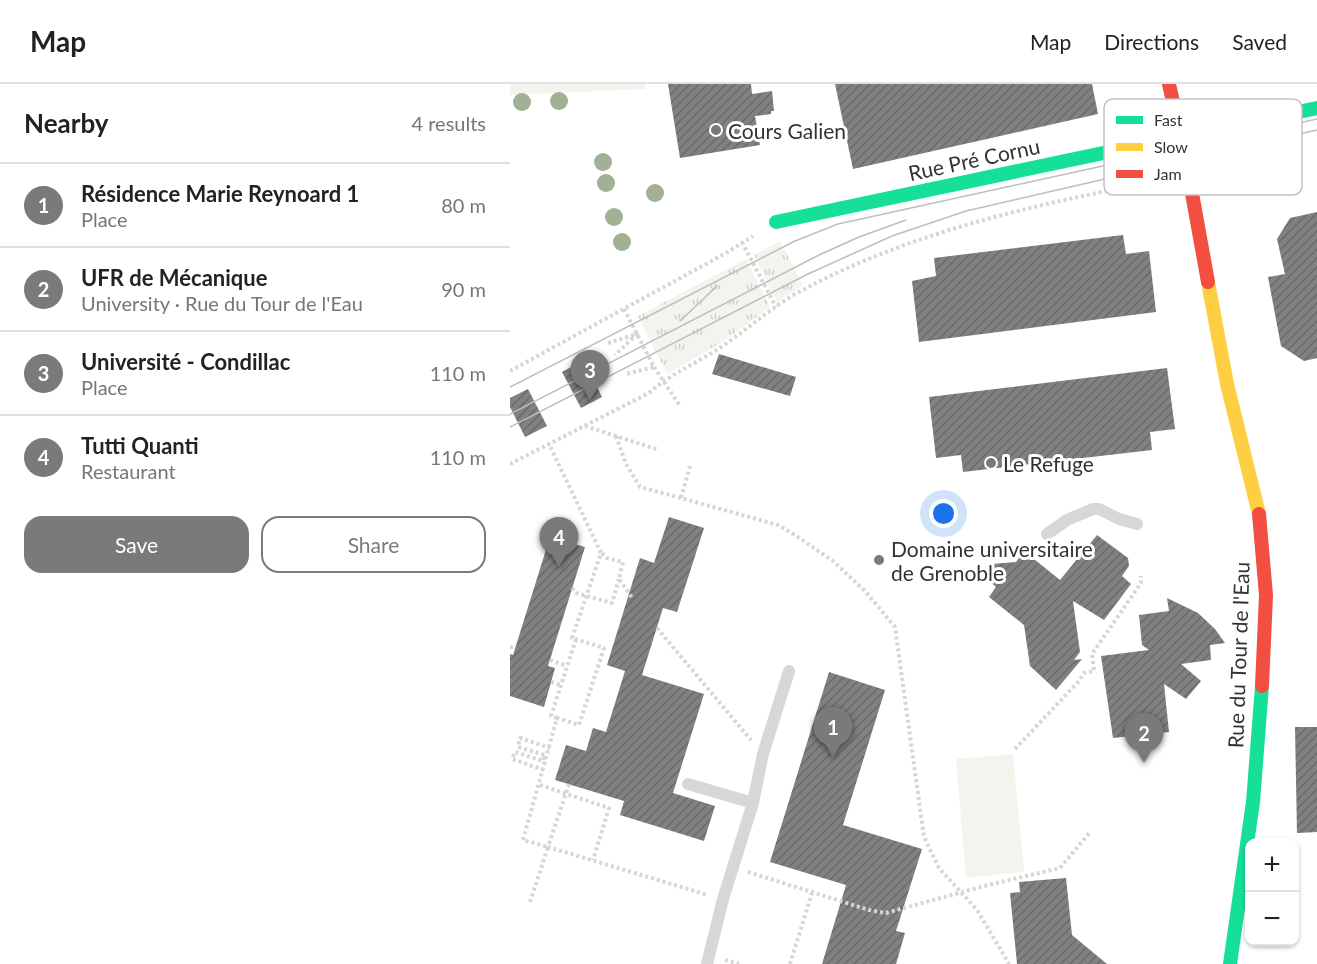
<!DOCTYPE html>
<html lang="en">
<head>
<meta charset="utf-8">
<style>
  body { margin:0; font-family:Lato,sans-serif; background:#f6f6f6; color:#222 }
  .controls { position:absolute; right:18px; bottom:18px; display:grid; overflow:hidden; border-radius:12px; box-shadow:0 2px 4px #0004 }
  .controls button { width:54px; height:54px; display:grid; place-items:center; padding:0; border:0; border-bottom:2px solid #e0e0e0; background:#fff; color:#222; font:30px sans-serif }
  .you { position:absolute; left:434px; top:430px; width:21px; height:21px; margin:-15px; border:4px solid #fff; border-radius:50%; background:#1a73e8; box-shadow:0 0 0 9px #1a73e833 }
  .badge { display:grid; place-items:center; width:39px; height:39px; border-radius:50%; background:#7a7a7a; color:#fff; font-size:20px; font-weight:700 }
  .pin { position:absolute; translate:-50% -50px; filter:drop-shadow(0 2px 3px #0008) }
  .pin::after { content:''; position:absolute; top:32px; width:21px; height:18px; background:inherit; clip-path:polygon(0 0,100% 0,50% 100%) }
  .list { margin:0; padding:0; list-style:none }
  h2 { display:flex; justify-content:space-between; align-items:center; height:78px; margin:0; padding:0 24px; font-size:26px }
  h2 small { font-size:20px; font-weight:400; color:#767676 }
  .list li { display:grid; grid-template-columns:39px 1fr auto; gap:18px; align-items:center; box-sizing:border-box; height:84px; padding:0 24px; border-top:2px solid #e0e0e0 }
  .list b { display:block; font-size:22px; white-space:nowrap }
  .list p { margin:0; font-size:20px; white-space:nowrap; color:#767676 }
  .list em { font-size:20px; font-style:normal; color:#767676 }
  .actions { display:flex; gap:12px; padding:18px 24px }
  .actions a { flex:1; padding:14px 0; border:2px solid #7a7a7a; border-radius:18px; text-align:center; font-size:21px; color:#7a7a7a }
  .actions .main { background:#7a7a7a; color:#fff }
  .map { position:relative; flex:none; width:807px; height:880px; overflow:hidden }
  header { display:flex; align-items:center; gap:36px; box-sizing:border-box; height:84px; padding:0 30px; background:#fff; border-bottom:2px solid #e0e0e0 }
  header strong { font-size:28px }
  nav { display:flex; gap:33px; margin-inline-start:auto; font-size:21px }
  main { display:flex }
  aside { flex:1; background:#fff }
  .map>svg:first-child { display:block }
</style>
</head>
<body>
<header>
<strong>Map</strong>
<nav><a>Map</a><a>Directions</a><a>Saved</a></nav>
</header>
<main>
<aside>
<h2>Nearby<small>4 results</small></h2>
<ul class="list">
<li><span class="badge">1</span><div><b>Résidence Marie Reynoard 1</b><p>Place</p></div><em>80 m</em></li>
<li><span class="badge">2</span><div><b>UFR de Mécanique</b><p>University · Rue du Tour de l'Eau</p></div><em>90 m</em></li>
<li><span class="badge">3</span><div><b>Université - Condillac</b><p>Place</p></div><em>110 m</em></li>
<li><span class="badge">4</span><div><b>Tutti Quanti</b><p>Restaurant</p></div><em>110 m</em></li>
</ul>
<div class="actions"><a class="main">Save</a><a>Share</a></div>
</aside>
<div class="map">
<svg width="807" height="880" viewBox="0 0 807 880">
  <defs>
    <pattern id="grass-tufts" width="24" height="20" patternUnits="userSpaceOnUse" patternTransform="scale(1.5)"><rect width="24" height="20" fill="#f1f5ed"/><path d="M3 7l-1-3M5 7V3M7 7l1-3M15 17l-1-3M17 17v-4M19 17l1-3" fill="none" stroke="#cfd2cc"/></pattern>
    <pattern id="building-hatch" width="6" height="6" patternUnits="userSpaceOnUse" patternTransform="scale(1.5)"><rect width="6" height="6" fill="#818181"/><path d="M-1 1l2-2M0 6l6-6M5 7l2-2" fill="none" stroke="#6a6a6a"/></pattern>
  </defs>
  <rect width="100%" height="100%" fill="#fff"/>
  <g fill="url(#grass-tufts)">
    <polygon points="270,157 293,201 267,218 244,171"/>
    <polygon points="236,175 260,223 211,259 157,290 128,232"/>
  </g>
  <g fill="#f1f5ed">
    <polygon points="0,0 135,0 135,5 0,11"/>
    <polygon points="503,670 514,788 456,794 446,675"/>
  </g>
  <g fill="url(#building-hatch)">
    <polygon points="158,0 241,0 242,10 262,7 264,27 261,27 261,30 245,32 250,61 170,74"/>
    <polygon points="325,0 582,0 588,30 343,85"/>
    <polygon points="807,128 807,274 794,277 771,262 758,193 775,190 767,155 780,134"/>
    <polygon points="613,151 616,170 639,167 646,228 409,258 402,197 426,192 424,174"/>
    <polygon points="209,270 286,293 280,312 202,290"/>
    <polygon points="74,276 92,313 71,324 52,288"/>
    <polygon points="657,284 665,345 640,348 642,366 453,388 451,371 426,374 419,313"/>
    <polygon points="18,305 37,342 15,353 0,323 0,314"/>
    <polygon points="159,433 194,444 167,528 153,524 132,591 194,610 163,709 205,722 194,757 110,731 114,717 45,696 56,661 76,667 83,644 96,648 115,587 97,581 130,474 144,479"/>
    <polygon points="587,451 618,474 619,482 612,492 621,500 594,536 563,517 570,568 564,576 572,575 546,606 520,582 514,541 479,513 486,503 472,491 482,480 506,478 514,467 550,496"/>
    <polygon points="40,453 75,463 38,582 45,584 34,623 0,612 0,570 3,571"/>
    <polygon points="657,514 688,529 705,545 715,559 700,561 701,576 671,580 691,597 676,615 654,600 659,648 603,654 591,572 639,566 632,561 629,531 659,527"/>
    <polygon points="319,588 375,606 333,741 412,765 386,847 395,849 386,880 312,880 336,801 260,778"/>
    <polygon points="785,643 807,643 807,748 787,749"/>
    <polygon points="556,794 562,851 597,880 507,880 500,809 510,808 509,798"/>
  </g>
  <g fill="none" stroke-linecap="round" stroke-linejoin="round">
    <g stroke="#d6d6d6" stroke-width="4" stroke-dasharray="3 3" stroke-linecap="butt">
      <polyline points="232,158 266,223"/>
      <polyline points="114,225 144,283 116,290"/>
      <polyline points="98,259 127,250 105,271"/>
      <polyline points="144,283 170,322"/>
      <polyline points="0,287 216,169 243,152"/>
      <polyline points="75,342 149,366"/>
      <polyline points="106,352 116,380 130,403 171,414"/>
      <path d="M0,380L139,309C160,290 185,280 208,265C236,247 260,224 289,208C401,147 528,120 652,96"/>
      <polyline points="180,382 171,414 268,441 285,451 323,477 355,507 385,543 414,753 429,784 467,826 499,880"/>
      <polyline points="92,469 97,474 113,478 109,495 123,515"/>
      <polyline points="62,504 66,509 102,519 109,495"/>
      <polyline points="147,544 241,656"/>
      <polyline points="0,563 5,564"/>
      <polyline points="40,576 57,582"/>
      <polyline points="41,598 51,601"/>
      <polyline points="47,634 41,632 66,555"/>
      <polyline points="505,665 569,597 574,589 584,587 582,570 631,499 631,492"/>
      <polyline points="34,686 2,675 5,668 33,677 35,671 8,663 10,654 40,664"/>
      <polyline points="59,700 38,763 198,811"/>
      <polyline points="30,701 99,724 83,776"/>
      <polyline points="238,788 359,826 376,829 478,801 550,784 581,747"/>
      <polyline points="20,818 38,763 13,756 47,634 69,641 94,564 62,554 91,469 39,360"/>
      <polyline points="215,876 229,880"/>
      <polyline points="280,880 302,809"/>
    </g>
    <g stroke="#d7d7d7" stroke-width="12">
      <polyline points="537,450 557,436 583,425 589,425 609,435 627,440"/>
      <polyline points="178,700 243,719"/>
      <polyline points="197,880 213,815 243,719 253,670 279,587"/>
    </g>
    <g stroke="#16e098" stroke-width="14">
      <polyline points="266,138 807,24"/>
      <polyline points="720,880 743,718 752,602"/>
    </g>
    <polyline stroke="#ffcf43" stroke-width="14" points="698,198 717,300 749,430"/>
    <g stroke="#f24e42" stroke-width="14">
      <polyline points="659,0 676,76 698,198"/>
      <polyline points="749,430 756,511 752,602"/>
    </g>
    <g stroke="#bebebe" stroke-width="1.5">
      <polyline points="170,237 207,202"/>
      <polyline points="0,303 285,157 328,140 807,35"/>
      <polyline points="0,330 309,171 349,153 396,136"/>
      <polyline points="0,343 298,190 382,152 456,127 807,46"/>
    </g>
  </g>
  <g fill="#a2b095">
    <circle cx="49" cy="17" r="9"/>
    <circle cx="12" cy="18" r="9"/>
    <circle cx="93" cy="78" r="9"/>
    <circle cx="96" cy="99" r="9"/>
    <circle cx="145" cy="109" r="9"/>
    <circle cx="104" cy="133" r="9"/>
    <circle cx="112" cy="158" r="9"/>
  </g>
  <g fill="#7a7a7a" stroke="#fff" stroke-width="2">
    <circle cx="206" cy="46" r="6"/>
    <circle cx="481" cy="379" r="6"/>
    <circle cx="369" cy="476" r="6"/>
  </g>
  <g text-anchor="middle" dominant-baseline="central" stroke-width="6" stroke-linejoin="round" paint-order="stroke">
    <g font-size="21" fill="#333" stroke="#fff" text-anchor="start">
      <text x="218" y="46">Cours Galien</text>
      <text x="493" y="379">Le Refuge</text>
      <text x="381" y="464">Domaine universitaire<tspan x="381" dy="24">de Grenoble</tspan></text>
    </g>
    <g font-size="21" fill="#333" stroke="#fff">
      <text transform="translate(464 75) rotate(-12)">Rue Pré Cornu</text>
      <text transform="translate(728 571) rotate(-88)">Rue du Tour de l'Eau</text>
    </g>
  </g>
  <rect x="594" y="15" width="198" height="96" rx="9" fill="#fff" stroke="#c2c2c2" stroke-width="1.5"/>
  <rect x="606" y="32" width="27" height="8" fill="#16e098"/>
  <rect x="606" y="59" width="27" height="8" fill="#ffcf43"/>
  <rect x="606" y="86" width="27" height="8" fill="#f24e42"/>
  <g font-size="16" fill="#333">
    <text x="644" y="42">Fast</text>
    <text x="644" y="69">Slow</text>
    <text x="644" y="96">Jam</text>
  </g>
</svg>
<div class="controls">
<button>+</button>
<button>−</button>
</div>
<div class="you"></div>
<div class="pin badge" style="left:323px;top:673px">1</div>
<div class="pin badge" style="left:634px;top:679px">2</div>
<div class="pin badge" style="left:80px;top:316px">3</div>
<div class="pin badge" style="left:49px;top:483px">4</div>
</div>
</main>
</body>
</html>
